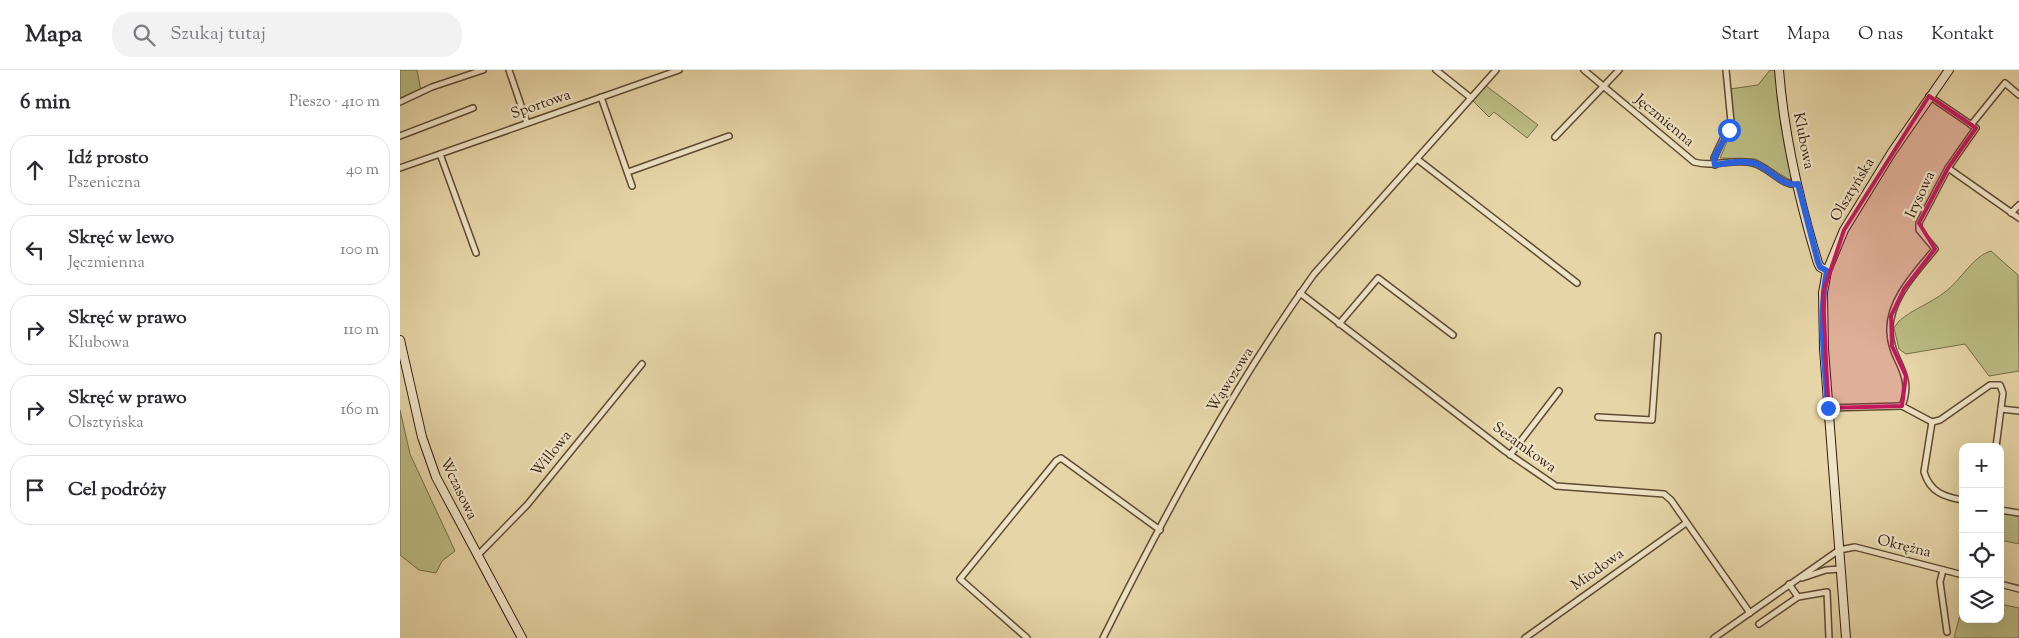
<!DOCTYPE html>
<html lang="pl">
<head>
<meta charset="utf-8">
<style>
  body { margin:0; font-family:"Sorts Mill Goudy",serif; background:#f2f2f3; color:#2b2b33 }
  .controls { position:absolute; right:15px; bottom:15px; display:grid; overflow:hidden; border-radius:10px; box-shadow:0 5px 20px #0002 }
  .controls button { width:45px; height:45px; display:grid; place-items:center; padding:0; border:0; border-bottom:1px solid #e1e1e2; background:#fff; color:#2b2b33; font:25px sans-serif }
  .stop { position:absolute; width:15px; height:15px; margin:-11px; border:4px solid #2563eb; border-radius:50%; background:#fff }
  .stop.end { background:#2563eb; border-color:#fff; box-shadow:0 1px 5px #0008 }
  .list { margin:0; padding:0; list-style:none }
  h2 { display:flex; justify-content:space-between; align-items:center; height:65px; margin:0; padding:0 20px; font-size:21px }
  h2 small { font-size:16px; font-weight:400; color:#7c7c81 }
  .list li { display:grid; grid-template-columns:32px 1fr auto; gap:15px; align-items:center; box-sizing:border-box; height:70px; margin:0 10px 10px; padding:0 10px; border:1px solid #e1e1e2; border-radius:20px }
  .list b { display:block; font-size:19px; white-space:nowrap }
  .list p { margin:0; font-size:16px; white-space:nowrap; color:#7c7c81 }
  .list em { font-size:16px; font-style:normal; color:#7c7c81 }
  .icon { flex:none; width:28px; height:28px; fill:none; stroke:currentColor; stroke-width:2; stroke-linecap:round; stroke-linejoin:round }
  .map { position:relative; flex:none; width:1619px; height:568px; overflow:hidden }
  header { display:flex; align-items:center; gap:30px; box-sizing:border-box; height:70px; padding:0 25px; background:#fff; border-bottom:1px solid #e1e1e2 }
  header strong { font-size:24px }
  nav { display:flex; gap:28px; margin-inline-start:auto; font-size:18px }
  .search { width:350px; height:45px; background:#f2f2f3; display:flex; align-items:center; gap:12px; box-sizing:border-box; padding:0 18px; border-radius:20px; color:#7c7c81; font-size:19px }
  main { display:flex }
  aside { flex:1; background:#fff }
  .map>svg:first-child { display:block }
</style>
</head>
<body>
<header>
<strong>Mapa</strong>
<div class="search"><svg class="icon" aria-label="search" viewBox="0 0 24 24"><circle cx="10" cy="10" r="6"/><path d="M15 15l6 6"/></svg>Szukaj tutaj</div>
<nav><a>Start</a><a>Mapa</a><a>O nas</a><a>Kontakt</a></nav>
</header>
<main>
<aside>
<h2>6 min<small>Pieszo · 410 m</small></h2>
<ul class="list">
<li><svg class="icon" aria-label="ahead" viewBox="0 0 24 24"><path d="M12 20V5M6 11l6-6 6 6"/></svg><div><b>Idź prosto</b><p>Pszeniczna</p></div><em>40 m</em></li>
<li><svg class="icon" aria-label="left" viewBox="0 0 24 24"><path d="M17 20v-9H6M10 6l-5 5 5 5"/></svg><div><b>Skręć w lewo</b><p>Jęczmienna</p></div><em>100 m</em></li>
<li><svg class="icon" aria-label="right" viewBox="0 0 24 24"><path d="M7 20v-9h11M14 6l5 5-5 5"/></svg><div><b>Skręć w prawo</b><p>Klubowa</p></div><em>110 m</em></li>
<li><svg class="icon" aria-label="right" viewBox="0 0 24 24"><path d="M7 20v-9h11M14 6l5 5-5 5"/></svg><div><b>Skręć w prawo</b><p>Olsztyńska</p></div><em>160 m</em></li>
<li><svg class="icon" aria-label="arrive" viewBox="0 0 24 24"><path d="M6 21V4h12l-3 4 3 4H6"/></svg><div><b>Cel podróży</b></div></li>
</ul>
</aside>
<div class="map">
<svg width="1619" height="568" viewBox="0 0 1619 568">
  <rect width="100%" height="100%" fill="#e6d5a7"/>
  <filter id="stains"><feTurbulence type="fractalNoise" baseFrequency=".004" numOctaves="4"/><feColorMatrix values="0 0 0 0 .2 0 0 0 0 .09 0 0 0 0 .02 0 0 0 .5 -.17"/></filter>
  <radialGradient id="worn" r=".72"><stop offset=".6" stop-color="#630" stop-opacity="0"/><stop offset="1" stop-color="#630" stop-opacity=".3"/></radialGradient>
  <g fill="#bbbc83" stroke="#766c48">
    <polygon points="0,0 17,0 21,21 0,30"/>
    <polygon points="1370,0 1376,0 1381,55 1392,103 1390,110 1356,89 1320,88 1333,58 1330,19 1358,15"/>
    <polygon points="1085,15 1138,55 1127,68 1094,42 1089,47 1072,30"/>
    <path d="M1591,181L1618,205L1619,301L1589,306L1565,274L1506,284L1499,279L1494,258L1499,251C1513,239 1531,233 1545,222C1561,210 1573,186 1591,181Z"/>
    <polygon points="0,340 10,384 55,481 42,491 36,503 19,500 0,485"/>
    <polygon points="1600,443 1619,446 1619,474 1600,470"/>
    <polygon points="1563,533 1563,549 1600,549 1600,534 1619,538 1619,568 1554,568"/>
  </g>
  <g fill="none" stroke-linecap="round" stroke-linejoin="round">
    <defs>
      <g id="street">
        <polyline points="109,0 127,53"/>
        <polyline points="1036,0 1071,28"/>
        <path d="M1184,0L1294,92C1314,98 1333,88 1353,93C1370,97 1381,117 1398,114"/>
        <path d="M1529,26L1576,58L1548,98L1519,153V160L1535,179C1516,202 1488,231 1490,262C1491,292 1515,303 1502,336L1532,352"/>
        <polyline points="201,27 232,116"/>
        <polyline points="0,32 32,17 83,0"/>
        <polyline points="1571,55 1605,13 1619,25"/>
        <polyline points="0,66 73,38"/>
        <polyline points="1155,67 1219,0"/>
        <polyline points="40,84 279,0"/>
        <polyline points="1017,89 1177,213"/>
        <polyline points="1315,95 1314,88 1331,52 1326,0"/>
        <polyline points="0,98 40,84 76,183"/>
        <polyline points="1548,98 1619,148"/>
        <polyline points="228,102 329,66"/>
        <polyline points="1611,143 1619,135"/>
        <polyline points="900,223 1105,381 1156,416 1264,424 1271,430 1350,543"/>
        <polyline points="939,254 978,208 1053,265"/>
        <polyline points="1428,338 1502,336"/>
        <polyline points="1601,339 1619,341"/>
        <polyline points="1198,347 1252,350 1258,266"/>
        <polyline points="1532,352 1540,350 1590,315 1600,315 1603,323 1596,377"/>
        <path d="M1532,352L1524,402C1530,422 1544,427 1563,430"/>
        <polyline points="1110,385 1159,321"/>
        <polyline points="1600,440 1619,443"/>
        <polyline points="77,486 127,435 242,294"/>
        <polyline points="1543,500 1540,512 1547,562"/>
        <polyline points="1402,508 1426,500 1441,499"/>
        <polyline points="1389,514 1398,527 1427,522 1429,568"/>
        <polyline points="1600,514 1619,519"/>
        <polyline points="1359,554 1398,527"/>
        <polyline points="627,568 560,509 656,391 661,388 760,460"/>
        <path d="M703,568C765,444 833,317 914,204L1096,0"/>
        <polyline points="1125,568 1286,453"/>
        <polyline points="1314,568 1439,480 1455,477 1563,505"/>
      </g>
      <g id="secondary">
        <path d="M1379,0C1384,65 1399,130 1418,193L1420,197L1427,201"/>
        <polyline points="0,270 22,367 36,407 122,568"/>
        <polyline points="1446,568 1424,279 1423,223 1427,201 1444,160 1492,82 1549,0"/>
      </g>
    </defs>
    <use href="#street" stroke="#5f4a33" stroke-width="8"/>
    <use href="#secondary" stroke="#321b0c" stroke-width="10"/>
    <use href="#street" stroke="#efe4c6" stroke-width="5"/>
    <use href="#secondary" stroke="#efe4c6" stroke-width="8"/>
  </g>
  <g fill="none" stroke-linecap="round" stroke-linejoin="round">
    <path stroke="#2563eb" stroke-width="6" d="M1329,60L1314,88L1315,95C1327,93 1341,90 1354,93C1370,98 1381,117 1398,114L1418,192L1420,197L1427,201C1418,246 1425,293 1428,338"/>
  </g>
  <path fill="#c2185b" fill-opacity="0.2" stroke="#c2185b" stroke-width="4" stroke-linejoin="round" d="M1529,26L1576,58L1548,98L1519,153L1535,179L1504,219L1491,246L1492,276L1506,306L1502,336L1428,338L1423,223L1444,160Z"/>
  <g text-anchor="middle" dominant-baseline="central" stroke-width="4.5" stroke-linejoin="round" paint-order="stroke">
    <g font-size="15" fill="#321b0c" stroke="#efe4c6">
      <text transform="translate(141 35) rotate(-19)">Sportowa</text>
      <text transform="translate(1264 51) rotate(40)">Jęczmienna</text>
      <text transform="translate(1403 71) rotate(79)">Klubowa</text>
      <text transform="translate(1453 120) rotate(-59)">Olsztyńska</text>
      <text transform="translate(1521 125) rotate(-65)">Irysowa</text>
      <text transform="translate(831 310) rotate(-58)">Wąwozowa</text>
      <text transform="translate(1124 378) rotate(36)">Sezamkowa</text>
      <text transform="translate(152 384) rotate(-51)">Willowa</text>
      <text transform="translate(58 419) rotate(64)">Wczasowa</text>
      <text transform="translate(1504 477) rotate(14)">Okrężna</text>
      <text transform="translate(1198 500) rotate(-36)">Miodowa</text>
    </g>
  </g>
  <rect width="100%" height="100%" filter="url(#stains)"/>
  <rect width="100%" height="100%" fill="url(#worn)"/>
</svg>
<div class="controls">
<button>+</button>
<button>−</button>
<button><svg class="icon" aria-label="locate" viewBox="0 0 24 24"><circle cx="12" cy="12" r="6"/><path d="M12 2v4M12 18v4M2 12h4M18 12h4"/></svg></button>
<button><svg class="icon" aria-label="layers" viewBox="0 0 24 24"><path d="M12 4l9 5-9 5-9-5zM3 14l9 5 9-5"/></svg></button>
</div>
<div class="stop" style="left:1329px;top:60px"></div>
<div class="stop end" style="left:1428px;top:338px"></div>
</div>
</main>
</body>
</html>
